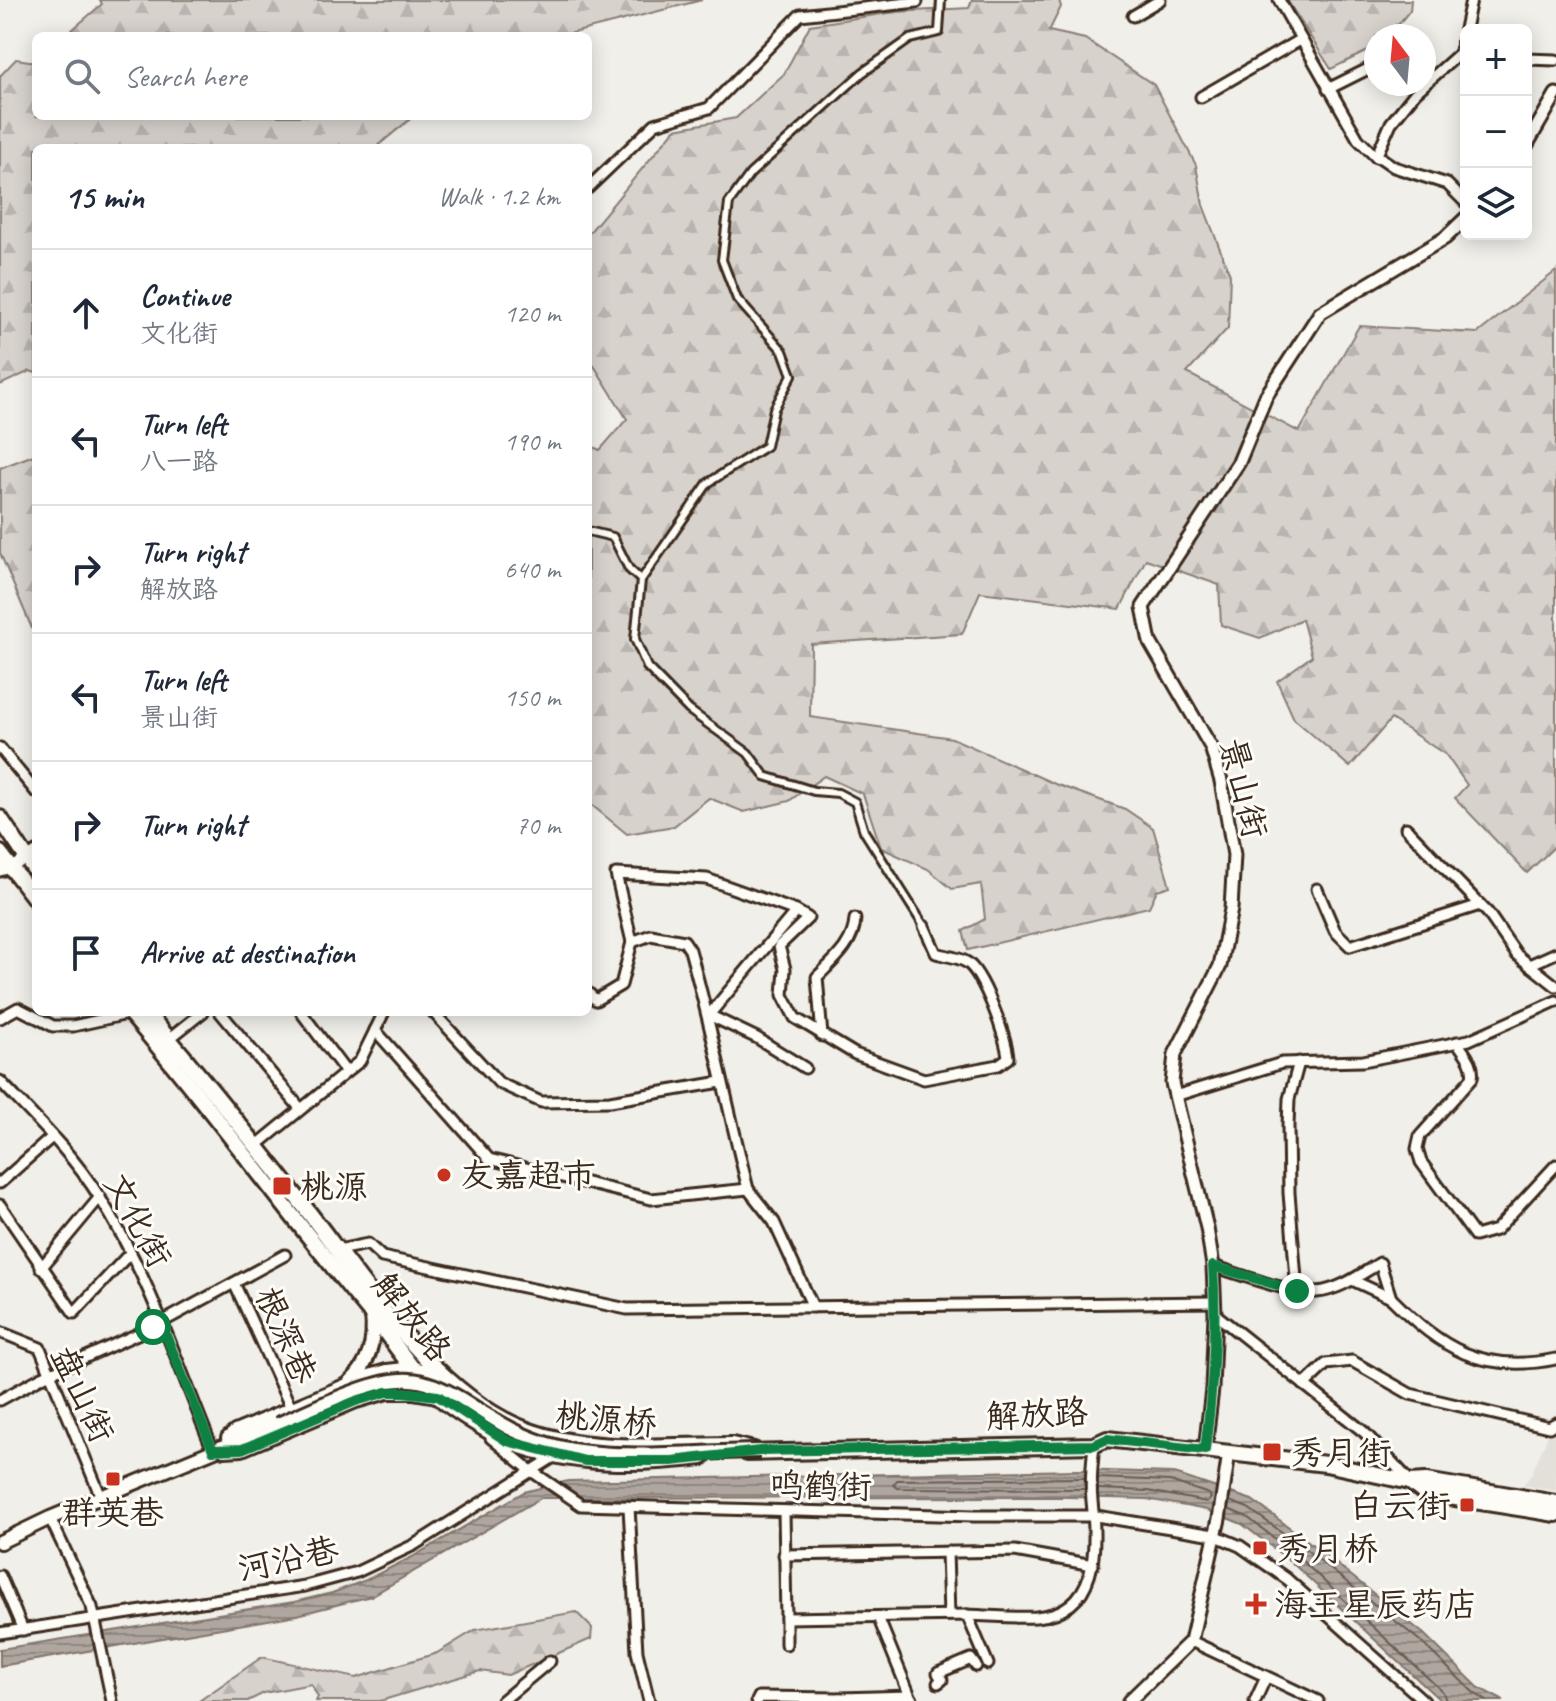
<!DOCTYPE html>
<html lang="en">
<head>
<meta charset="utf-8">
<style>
  body { margin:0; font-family:Caveat,"LXGW WenKai TC",sans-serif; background:#f2f2f3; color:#1f2937 }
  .controls { position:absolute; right:24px; top:24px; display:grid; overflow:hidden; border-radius:12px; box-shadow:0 4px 20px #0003 }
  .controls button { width:72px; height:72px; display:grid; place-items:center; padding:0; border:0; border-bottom:2px solid #e0e1e3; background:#fff; color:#1f2937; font:40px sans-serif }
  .compass { position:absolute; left:1364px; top:24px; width:72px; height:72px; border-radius:50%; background:#fff; box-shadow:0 4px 20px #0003; rotate:344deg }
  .stop { position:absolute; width:24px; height:24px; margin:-18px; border:6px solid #0b8043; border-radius:50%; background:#fff }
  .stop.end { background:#0b8043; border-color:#fff; box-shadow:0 2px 8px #0008 }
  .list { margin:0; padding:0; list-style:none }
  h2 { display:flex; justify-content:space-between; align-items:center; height:104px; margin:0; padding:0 32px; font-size:34px }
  h2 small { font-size:26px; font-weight:400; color:#747a83 }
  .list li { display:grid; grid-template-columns:52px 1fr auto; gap:24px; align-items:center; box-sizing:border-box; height:128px; padding:0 32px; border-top:2px solid #e0e1e3 }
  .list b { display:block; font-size:30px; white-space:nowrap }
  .list p { margin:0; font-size:26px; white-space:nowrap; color:#747a83 }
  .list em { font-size:26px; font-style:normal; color:#747a83 }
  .icon { flex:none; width:44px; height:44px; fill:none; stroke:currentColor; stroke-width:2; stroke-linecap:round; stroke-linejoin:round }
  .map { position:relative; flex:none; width:1556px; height:1701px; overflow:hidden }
  .search { position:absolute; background:#fff; box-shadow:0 4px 20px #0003; left:32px; top:32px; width:560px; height:88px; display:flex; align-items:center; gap:20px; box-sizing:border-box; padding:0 28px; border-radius:12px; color:#747a83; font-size:30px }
  .panel { position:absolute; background:#fff; box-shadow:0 4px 20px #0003; left:32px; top:144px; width:560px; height:872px; border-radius:12px }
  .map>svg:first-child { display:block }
</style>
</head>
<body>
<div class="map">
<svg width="1556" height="1701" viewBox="0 0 1556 1701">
  <defs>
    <pattern id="forest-firs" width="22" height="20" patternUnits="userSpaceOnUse" patternTransform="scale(2)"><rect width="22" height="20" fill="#d7d2cc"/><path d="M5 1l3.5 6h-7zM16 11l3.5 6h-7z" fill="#b9b4af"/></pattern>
    <pattern id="water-rules" width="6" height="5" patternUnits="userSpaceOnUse" patternTransform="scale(2)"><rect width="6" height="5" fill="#aea69f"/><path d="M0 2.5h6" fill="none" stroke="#8f8781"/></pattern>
  </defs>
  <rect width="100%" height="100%" fill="#f1efea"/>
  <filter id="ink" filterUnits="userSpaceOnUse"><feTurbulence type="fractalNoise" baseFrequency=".0125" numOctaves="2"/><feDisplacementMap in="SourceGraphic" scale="16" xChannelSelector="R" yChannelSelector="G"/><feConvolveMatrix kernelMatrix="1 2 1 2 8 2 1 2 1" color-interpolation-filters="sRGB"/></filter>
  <g filter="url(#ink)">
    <polygon fill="#e3e0da" points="1556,1431 1556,1491 1523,1485 1531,1475 1548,1435"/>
    <g fill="url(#forest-firs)" stroke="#897e75" stroke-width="2">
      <polygon points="100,0 702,0 561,36 65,36 102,4"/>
      <polygon points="972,0 1059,0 1061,7 1049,31 1085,39 1154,85 1196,165 1203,205 1230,275 1228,328 1187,373 1299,432 1359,326 1478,333 1556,271 1556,845 1527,873 1455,798 1467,785 1446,755 1391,719 1350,767 1294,719 1277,681 1312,656 1302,619 1260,638 1221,625 1219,585 1146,559 1120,609 980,592 962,634 811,644 810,717 952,738 1055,784 1125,809 1153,828 1170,886 1157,890 1149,907 968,950 963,931 985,919 981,884 952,889 928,869 881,848 863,794 824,776 789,801 744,812 709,798 674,826 627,834 588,802 588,445 600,450 627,419 588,356 588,234 675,129 736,118 784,74 810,25 895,12 969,8"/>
      <polygon points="1287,0 1411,0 1410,10 1389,36 1376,36 1376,47 1331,69"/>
      <polygon points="16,59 36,62 36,116 414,116 375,148 36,148 36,373 30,371 0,385 0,76"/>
      <polygon points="36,454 36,638 0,553 0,468"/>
      <polygon points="576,1612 592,1628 591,1639 508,1675 480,1671 380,1701 316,1701 318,1697 311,1684 264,1693 248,1701 199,1701 262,1657 356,1678 437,1653 475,1630"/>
    </g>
    <polygon fill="url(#water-rules)" stroke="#80746b" stroke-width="2" points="1077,1470 1172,1473 1252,1500 1308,1541 1424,1634 1479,1688 1504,1701 1441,1701 1290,1561 1242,1524 1207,1510 1147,1499 1068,1497 541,1498 371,1596 297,1615 0,1666 0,1649 294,1602 332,1593 366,1580 412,1557 524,1492 568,1481"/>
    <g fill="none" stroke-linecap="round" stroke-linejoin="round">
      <g stroke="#695c52" stroke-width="2">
        <polyline points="1085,1489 897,1488 893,1485 897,1480 1085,1478"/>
        <polyline points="1098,1489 1148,1491 1207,1502 1211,1498 1209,1494 1170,1481 1098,1478"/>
        <polyline points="1229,1501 1248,1508 1303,1547 1419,1640 1474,1693 1487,1701"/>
        <polyline points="1228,1509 1247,1517 1296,1555 1443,1692 1446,1701"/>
      </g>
      <defs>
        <g id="pedestrian">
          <polyline points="588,531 613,537 629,569 641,580"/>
          <polyline points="924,926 864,831 855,802 838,793 814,791 765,776 748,753 689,710 647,667 635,639 641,580 708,483 766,446 774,409 792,375 783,351 737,299 722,260 729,203 750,174 862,73 910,39 939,32 941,0"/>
        </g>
        <g id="minor">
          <polyline points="1279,0 1358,139 1376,157 1381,158 1394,167 1447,184 1466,203"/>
          <polyline points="1133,16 1160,0"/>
          <polyline points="1526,59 1556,60"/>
          <polyline points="1328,89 1376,65"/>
          <polyline points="1201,97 1301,39"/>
          <polyline points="1376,157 1391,123 1415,93 1460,53 1471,0"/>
          <polyline points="588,188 655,124 709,108 800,15 917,2"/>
          <polyline points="0,748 36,792"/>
          <polyline points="1406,828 1488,913 1517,955 1556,986"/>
          <polyline points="0,871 11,868 36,852"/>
          <polyline points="1317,889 1335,931 1350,946 1480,905"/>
          <path d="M796,911L808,918L779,946L785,969L783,995L795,1018L855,1054L924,1079L998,1065L1008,1058C1007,1039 983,971 966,962C958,957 945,956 936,953L924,926"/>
          <path d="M632,942L651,935L684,941L690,950C712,1029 728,1109 748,1189"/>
          <polyline points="1529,965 1556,953"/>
          <polyline points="588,993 596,1000 621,985 632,942 616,874 707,879 796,911 709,1015 757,1038 805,1068"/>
          <polyline points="220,1012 300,1108"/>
          <polyline points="301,1012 346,1072"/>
          <polyline points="433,1012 499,1083 541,1102 610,1101 721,1082"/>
          <polyline points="0,1018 18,1008 53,1026 73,1026 123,1015 128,1012"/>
          <polyline points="375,1030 489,1159 651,1199 748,1189 774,1222 813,1307"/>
          <path d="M822,1036L817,977C834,960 854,944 855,919"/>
          <polyline points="169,1039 203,1012"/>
          <path d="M1457,1042C1465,1054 1475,1064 1472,1078L1420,1136L1417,1149L1421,1162L1475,1236L1496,1230L1556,1165"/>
          <path d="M0,1081C35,1118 73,1154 100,1198C149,1275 178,1366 213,1450"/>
          <polyline points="1175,1096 1282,1063 1363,1061 1469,1040 1556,1001"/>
          <polyline points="256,1146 360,1061 384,1012"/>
          <polyline points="0,1183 52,1137"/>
          <polyline points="0,1205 74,1313 130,1253"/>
          <polyline points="338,1250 368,1244 382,1257 627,1309 1215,1302"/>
          <path d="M1213,1266C1240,1274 1290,1294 1317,1292C1340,1290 1361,1274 1380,1263L1391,1298L1352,1280"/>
          <polyline points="41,1268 100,1197"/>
          <polyline points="234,1283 291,1408"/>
          <polyline points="1297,1291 1289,1193 1288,1126 1289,1099 1299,1062"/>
          <path d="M1391,1298C1442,1349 1482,1374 1556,1359"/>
          <polyline points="1215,1314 1364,1432 1408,1479"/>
          <polyline points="0,1332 40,1348 101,1497"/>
          <polyline points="1304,1385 1326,1364 1352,1361 1410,1394 1549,1427 1556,1423"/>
          <polyline points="0,1400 42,1377 153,1327 285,1255"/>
          <polyline points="491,1438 530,1470 581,1505 974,1516 1096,1516 1214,1535 1240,1546 1287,1579 1424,1701"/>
          <polyline points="629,1507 637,1652 649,1701"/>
          <polyline points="784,1511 786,1618 967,1615 988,1664"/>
          <polyline points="50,1518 92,1607 112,1701"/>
          <polyline points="947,1552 949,1615"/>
          <polyline points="784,1555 1015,1551 1093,1565"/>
          <polyline points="0,1576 23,1630"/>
          <path d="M967,1615C990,1616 1013,1618 1036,1617C1099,1612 1097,1548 1092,1501C1090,1483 1092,1463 1094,1445"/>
          <polyline points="878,1617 910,1696"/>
          <polyline points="0,1633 305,1586 357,1572 414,1545 557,1455"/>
          <polyline points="1191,1641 1318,1701"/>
          <polyline points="786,1644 786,1618"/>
          <polyline points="938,1683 942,1680 938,1673 971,1659 976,1666"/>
          <polyline points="502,1701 550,1661"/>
          <polyline points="757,1701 759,1697 840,1698"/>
          <polyline points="841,1701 840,1698 910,1696 913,1701"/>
          <polyline points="1255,1701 1266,1677"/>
        </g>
        <g id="tertiary">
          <polyline points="1526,146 1556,94"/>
          <polyline points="1205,1450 1212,1389 1215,1314 1213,1266 1207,1228 1172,1083 1175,1054 1220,966 1231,909 1234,855 1221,781 1211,747 1150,642 1143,607 1239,462 1266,396 1320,313 1445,238 1466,218"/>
          <polyline points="1129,1701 1191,1641 1219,1519 1229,1453"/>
        </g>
        <g id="secondary">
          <path d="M350,1382C370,1364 375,1340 372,1315"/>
          <polyline points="228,1438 235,1432 366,1377 387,1371 414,1368 442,1376"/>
          <polyline points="224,1450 242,1449 356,1401 387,1392 414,1392 438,1396"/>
          <polyline points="0,1542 50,1518 278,1424"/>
        </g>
        <g id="primary">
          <polyline points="0,818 36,872"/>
          <polyline points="0,853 36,900"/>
          <path d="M129,1012C213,1109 287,1213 369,1311C392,1339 412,1372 438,1396C454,1411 490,1433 510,1442C571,1466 638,1465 702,1457"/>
          <path d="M146,1012C200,1075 252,1140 303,1205C362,1280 435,1396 527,1430C591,1454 665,1445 732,1445L754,1450"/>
          <polyline points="747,1453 1094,1445 1107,1439 1326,1464 1410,1482 1426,1481 1556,1503"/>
          <polyline points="1410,1482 1424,1493 1556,1514"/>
        </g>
      </defs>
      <use href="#pedestrian" stroke="#3b2a1e" stroke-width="12"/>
      <use href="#minor" stroke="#3b2a1e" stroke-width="15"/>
      <use href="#tertiary" stroke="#3b2a1e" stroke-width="17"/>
      <use href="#secondary" stroke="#3b2a1e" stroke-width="18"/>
      <use href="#primary" stroke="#3b2a1e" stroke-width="20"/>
      <use href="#pedestrian" stroke="#fdfcf7" stroke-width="6"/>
      <use href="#minor" stroke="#fdfcf7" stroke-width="9"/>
      <use href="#tertiary" stroke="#fdfcf7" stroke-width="11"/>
      <use href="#secondary" stroke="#fdfcf7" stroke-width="12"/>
      <use href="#primary" stroke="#fdfcf7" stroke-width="14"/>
      <defs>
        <path id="secondary-bridge" d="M278,1424C311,1410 375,1377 410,1380C427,1381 446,1390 461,1399C493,1419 521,1438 559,1447C617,1461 699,1451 760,1451"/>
      </defs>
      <use href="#secondary-bridge" stroke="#3b2a1e" stroke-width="18" stroke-linecap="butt"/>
      <use href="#secondary-bridge" stroke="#fdfcf7" stroke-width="12"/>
    </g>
  </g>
  <g fill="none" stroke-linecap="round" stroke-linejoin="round" filter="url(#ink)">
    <path stroke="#0b8043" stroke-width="10" d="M153,1327L161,1323L213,1450L242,1449L356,1401L387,1392H402L438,1396L507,1441L585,1461H672L760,1451L1094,1445L1107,1439L1205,1450C1213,1389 1217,1328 1213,1266L1297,1291"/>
  </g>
  <g fill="#c8321e" stroke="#fdfcf7" stroke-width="3">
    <circle cx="444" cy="1175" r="8"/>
    <rect x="272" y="1176" width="20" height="20" rx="4"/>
    <rect x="1262" y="1442" width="20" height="20" rx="4"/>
    <rect x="105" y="1471" width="16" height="16" rx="4"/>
    <rect x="1459" y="1497" width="16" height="16" rx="4"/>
    <rect x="1252" y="1540" width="16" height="16" rx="4"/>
    <path d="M1252 1592h8v8h8v8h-8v8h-8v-8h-8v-8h8z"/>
  </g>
  <g text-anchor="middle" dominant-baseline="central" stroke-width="6" stroke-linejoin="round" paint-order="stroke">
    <g font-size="34" fill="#3b2a1e" stroke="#fdfcf7">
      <text transform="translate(1244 788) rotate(76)">景山街</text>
      <text transform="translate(138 1220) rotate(61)">文化街</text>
      <text transform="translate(412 1317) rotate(51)">解放路</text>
      <text transform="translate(286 1335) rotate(66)">根深巷</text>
      <text transform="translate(83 1394) rotate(65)">盘山街</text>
      <text transform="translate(1037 1414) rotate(-3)">解放路</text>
      <text transform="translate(606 1419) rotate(5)">桃源桥</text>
      <text transform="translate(821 1486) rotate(1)">鸣鹤街</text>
      <text transform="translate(288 1559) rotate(-12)">河沿巷</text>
    </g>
    <g font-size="34" fill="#3b2a1e" stroke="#fdfcf7" text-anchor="start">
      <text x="460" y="1175">友嘉超市</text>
      <text x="300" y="1186">桃源</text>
      <text x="1290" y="1452">秀月街</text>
      <text x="1451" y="1505" text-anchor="end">白云街</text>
      <text x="113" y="1512" text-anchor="middle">群英巷</text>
      <text x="1276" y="1548">秀月桥</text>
      <text x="1274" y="1604">海王星辰药店</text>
    </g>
  </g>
</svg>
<div class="controls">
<button>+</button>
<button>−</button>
<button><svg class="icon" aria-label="layers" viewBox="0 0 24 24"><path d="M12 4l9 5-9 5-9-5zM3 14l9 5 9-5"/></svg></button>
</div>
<svg class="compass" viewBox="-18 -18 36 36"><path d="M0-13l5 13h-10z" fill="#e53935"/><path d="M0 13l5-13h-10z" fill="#747a83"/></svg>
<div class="stop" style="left:153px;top:1327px"></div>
<div class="stop end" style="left:1297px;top:1291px"></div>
<div class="search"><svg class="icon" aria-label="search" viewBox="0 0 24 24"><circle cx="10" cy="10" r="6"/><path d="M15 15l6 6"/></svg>Search here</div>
<section class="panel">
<h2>15 min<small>Walk · 1.2 km</small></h2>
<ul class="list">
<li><svg class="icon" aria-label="ahead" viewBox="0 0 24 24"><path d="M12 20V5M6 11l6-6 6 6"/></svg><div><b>Continue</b><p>文化街</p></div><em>120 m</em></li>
<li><svg class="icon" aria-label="left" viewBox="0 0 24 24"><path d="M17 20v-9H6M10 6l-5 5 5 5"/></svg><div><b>Turn left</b><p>八一路</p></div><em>190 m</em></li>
<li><svg class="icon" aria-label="right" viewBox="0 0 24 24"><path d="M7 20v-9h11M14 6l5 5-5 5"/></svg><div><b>Turn right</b><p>解放路</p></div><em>640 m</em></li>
<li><svg class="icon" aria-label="left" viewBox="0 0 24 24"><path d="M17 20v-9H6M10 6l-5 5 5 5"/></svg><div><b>Turn left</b><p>景山街</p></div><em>150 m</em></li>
<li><svg class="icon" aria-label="right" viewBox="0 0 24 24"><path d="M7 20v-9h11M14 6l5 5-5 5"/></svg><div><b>Turn right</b></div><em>70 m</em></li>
<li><svg class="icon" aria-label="arrive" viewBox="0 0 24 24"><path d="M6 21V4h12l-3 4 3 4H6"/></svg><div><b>Arrive at destination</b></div></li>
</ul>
</section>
</div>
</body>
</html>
